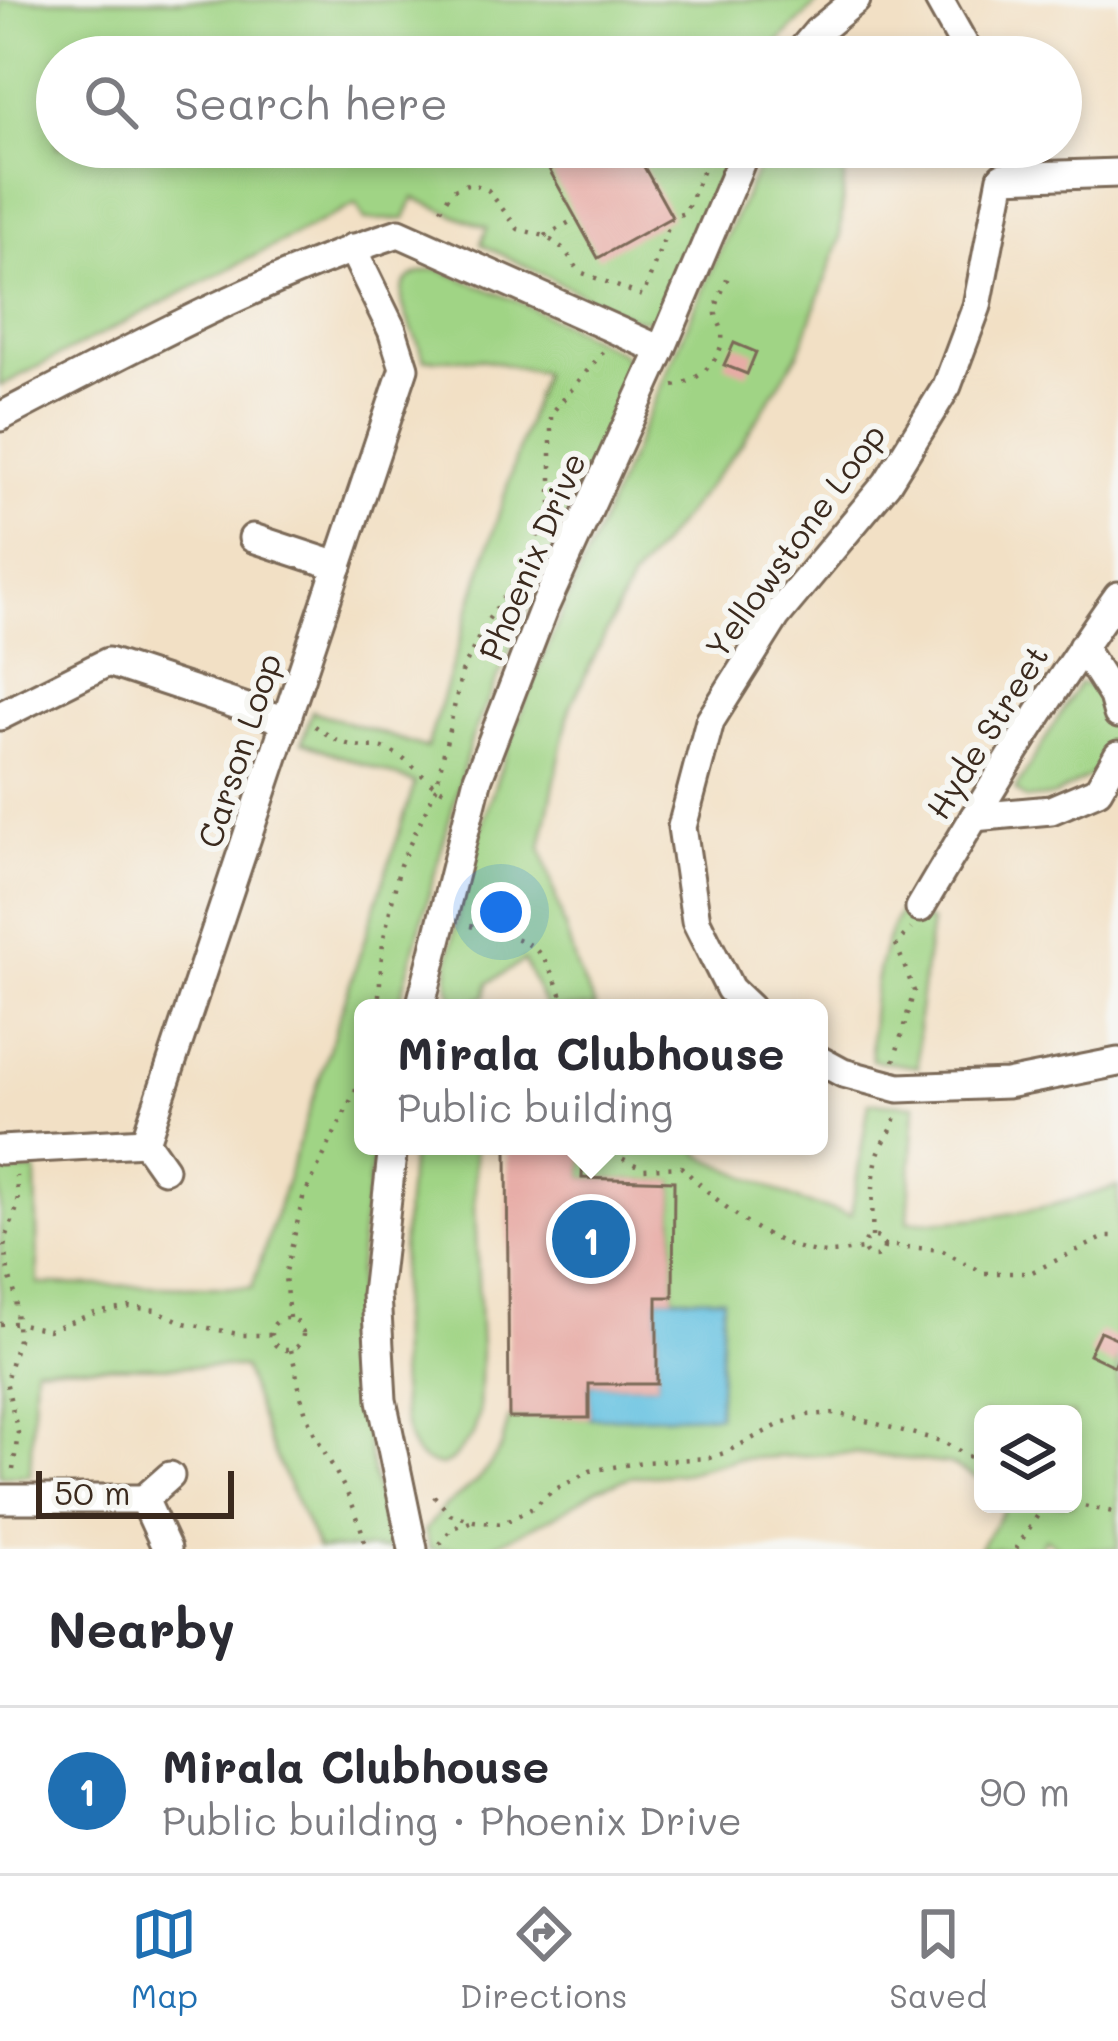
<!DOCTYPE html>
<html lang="en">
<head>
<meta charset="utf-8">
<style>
  body { margin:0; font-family:Mali,sans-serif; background:#f2f2f3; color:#2b2b33 }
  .controls { position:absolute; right:36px; bottom:36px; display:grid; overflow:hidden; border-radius:18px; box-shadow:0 6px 18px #0003 }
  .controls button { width:108px; height:108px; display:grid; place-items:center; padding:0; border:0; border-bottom:3px solid #e1e1e2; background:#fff; color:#2b2b33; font:60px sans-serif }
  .scale { position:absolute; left:36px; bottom:30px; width:198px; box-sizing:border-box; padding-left:12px; border:6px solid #3b2a1e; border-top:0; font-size:33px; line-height:42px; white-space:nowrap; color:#3b2a1e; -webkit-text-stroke:9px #f6f6f2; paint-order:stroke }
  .you { position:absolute; left:501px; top:912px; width:42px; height:42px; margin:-30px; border:9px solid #fff; border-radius:50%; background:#1a73e8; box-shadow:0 0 0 18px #1a73e833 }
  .badge { display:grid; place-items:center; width:78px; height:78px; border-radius:50%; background:#1f6fb2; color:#fff; font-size:39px; font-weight:700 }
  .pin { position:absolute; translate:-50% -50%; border:6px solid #fff; box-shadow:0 3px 12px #0006 }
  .popup { position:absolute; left:354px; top:999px; width:474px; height:156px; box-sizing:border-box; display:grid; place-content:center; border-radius:18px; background:#fff; filter:drop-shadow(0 3px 9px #0005); font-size:39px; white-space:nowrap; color:#7c7c81 }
  .popup b { font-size:45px; color:#2b2b33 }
  .popup::after { content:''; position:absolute; left:50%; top:100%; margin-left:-24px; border:24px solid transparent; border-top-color:#fff }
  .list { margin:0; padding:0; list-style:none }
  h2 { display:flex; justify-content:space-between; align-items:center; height:156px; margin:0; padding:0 48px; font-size:51px }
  h2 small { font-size:39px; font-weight:400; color:#7c7c81 }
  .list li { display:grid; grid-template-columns:78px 1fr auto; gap:36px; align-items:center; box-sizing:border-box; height:168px; padding:0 48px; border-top:3px solid #e1e1e2 }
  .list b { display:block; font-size:45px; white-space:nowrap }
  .list p { margin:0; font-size:39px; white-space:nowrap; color:#7c7c81 }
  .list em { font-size:39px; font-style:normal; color:#7c7c81 }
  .icon { flex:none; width:66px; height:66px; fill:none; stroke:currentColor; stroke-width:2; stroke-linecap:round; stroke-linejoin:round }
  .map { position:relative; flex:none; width:1118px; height:1549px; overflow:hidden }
  .search { position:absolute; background:#fff; box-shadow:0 6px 18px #0003; left:36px; right:36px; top:36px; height:132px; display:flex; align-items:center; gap:30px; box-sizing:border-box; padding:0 42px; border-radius:66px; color:#7c7c81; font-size:45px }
  .sheet { height:324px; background:#fff }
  nav { display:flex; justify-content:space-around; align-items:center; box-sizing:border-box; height:168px; border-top:3px solid #e1e1e2; background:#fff; font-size:33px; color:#7c7c81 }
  nav a { display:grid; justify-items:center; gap:6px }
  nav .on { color:#1f6fb2 }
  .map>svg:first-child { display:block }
</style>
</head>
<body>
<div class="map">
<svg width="1118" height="1549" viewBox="0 0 1118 1549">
  <rect width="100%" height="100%" fill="#f6f6f2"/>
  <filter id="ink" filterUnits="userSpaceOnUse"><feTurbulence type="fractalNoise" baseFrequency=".00833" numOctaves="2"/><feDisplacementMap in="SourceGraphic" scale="24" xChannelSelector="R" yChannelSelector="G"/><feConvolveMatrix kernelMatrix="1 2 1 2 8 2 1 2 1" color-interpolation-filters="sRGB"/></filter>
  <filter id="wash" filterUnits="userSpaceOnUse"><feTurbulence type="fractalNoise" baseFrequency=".004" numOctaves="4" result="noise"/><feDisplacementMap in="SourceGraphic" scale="48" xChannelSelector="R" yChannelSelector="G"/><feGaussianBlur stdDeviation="2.7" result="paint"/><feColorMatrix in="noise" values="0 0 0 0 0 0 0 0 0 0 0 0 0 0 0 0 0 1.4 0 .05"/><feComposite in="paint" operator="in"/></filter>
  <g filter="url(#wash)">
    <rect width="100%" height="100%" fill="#f2e0c5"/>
    <g fill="#a0d485" stroke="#6e7f52" stroke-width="3">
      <path d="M0,0H820L778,43L771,57H57V147H730L726,165L664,309C651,325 637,320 620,313L481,244L487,228L414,198L405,219L365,220L356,204L0,386Z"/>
      <path d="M768,147H846L840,239L799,352L741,445L631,581L570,707L541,847L577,969L596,1008H546L524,961L488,983L485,996C435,1022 449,959 454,933C487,775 555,627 620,480C669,369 715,256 768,147Z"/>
      <path d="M438,269L519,302L622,353L629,368L626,387L472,737L398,1008H363V1146H375C364,1210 353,1284 357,1349C361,1413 372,1487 391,1549H318L269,1443L243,1367L35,1366L30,1475L0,1476V1172L36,1171L38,1284L252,1288L415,783L302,742L312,711L427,748L542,373L481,359H424C415,325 372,276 438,269Z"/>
      <polygon points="1079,683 1096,688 1107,711 1115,739 1104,768 1054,796 1026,799 1015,790"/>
      <path d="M901,909L931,922L918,1018V1067L872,1060C869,1008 876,955 901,909Z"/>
      <path d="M869,1102L915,1105L908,1221C978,1224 1052,1208 1118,1186V1549H1060L1045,1538L1038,1549H979L1008,1504H1073V1414H983V1481L949,1464L854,1453L736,1459L683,1473L630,1477L598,1489L558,1514L486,1549H430L425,1531L442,1509L477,1481L490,1465L501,1448L509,1418L718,1415L722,1298L673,1297L674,1182L582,1178V1146H693L702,1156L802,1202L851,1215Z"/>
      <path d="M413,1146H475V1210L481,1350L479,1415L473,1435L452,1460L442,1466C433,1464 424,1463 417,1455C384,1418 404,1199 413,1146Z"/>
    </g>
    <polygon fill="#63c1e1" stroke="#4f7680" stroke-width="3" points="657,1297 723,1298 718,1415 589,1418 589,1384 657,1384"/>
    <g id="blocks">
      <g fill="#e7aca6">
        <polygon points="552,147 633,147 672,217 598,258 540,153"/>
        <polygon points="734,343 756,352 747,374 724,365"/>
        <polygon points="583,1148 582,1178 674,1181 673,1297 657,1297 657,1384 589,1384 589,1418 509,1418 507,1149"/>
        <polygon points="1100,1331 1118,1339 1118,1357 1114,1366 1089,1354"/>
      </g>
    </g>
  </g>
  <g filter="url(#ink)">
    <use href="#blocks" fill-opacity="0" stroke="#7b6a58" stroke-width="3"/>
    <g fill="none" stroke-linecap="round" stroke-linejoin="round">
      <defs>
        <g id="street">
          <polyline points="939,0 971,57"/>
          <polyline points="796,57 817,32 856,0"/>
          <path d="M0,417C129,350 260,278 399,233L661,350"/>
          <polyline points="253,538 338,566"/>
          <polyline points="1082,647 1113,696 1118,714"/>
          <polyline points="0,716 108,662 286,721"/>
          <polyline points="974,817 1051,810 1098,790 1118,755"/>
          <path d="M920,908C983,801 1047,696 1118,596"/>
          <polyline points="420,1008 478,778 543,610 661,350 747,147"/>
          <polyline points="750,1008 730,989 696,921 682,827 710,721 776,616 887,483 947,386 977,306 1002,177 1118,173"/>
          <polyline points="819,1060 843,1073 899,1088 1007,1084 1118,1062"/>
          <polyline points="145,1142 404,368 392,330 352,248"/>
          <polyline points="145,1142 164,1169"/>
          <polyline points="393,1146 376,1294 382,1400 413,1549"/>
          <polyline points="0,1150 145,1142"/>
          <polyline points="0,1499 144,1499 167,1549"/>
          <polyline points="144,1499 170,1476"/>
        </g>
      </defs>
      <use href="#street" stroke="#7b6a58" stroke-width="33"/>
      <g stroke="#7b6a58" stroke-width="4.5" stroke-dasharray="3 9" stroke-linecap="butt">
        <polyline points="441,209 452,190 470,183 488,190 518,229 545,236 564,249 580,272 643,296 672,217 685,213 712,148 720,151"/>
        <polyline points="545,236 577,218"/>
        <path d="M674,386C697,382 725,359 722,333C722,326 717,321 716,314C715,303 724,288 728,277L725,271"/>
        <path d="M315,726C327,735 340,744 357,746C367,748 377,745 386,749C411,759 424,783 449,793"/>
        <path d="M470,926C539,943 539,941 567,1008"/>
        <polyline points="378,1008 383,942 400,865 436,788 462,672 485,624 521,573 551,506 551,414 603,352"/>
        <polyline points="894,1061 914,991 896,944 911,929"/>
        <path d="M506,1146L507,1148H590L609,1152L644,1169L681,1167C722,1205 767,1248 826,1253C838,1253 852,1250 864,1249"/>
        <path d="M872,1237C873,1211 871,1184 877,1158C881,1141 894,1132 896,1114"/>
        <circle cx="874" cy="1247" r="10"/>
        <polyline points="883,1245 941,1250 984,1273 1030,1273 1107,1236 1118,1236"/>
        <polyline points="289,1318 285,1276 303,1198 363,1075"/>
        <circle cx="287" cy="1334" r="16"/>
        <polyline points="0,1324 17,1323 48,1330 95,1313 130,1307 156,1310 184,1323 243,1335 271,1335"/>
        <path d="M291,1350C298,1377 301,1410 315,1434C336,1475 357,1502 366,1549"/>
        <polyline points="13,1470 18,1433 6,1381 18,1339 15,1294 8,1272 5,1241 18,1205 16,1176"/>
        <polyline points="434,1496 450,1514 474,1521 502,1524 534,1507 552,1491 590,1471 643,1462 709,1458 724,1453 784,1422 808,1415 836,1413 941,1441 983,1464"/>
        <polyline points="1073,1504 1118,1513"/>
        <polyline points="440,1544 452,1528 474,1521"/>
        <polyline points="1016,1549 1045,1504"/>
      </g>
      <use href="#street" stroke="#fff" stroke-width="27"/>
    </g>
  </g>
  <g text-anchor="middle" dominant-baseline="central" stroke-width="12" stroke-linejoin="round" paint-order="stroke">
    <g font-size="33" fill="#3b2a1e" stroke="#f6f6f2">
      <text transform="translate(794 540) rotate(-54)">Yellowstone Loop</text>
      <text transform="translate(531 556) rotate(-67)">Phoenix Drive</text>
      <text transform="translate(986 731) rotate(-58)">Hyde Street</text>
      <text transform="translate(238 750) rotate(-72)">Carson Loop</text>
    </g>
  </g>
</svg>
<div class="controls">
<button><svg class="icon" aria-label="layers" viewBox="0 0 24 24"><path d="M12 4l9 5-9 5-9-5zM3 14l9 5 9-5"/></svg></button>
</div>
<div class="scale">50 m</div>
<div class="you"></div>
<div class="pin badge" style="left:591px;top:1239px">1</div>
<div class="popup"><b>Mirala Clubhouse</b>Public building</div>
<div class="search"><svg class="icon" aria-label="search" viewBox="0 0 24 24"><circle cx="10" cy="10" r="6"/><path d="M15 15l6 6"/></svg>Search here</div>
</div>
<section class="sheet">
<h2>Nearby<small></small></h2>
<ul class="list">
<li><span class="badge">1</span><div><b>Mirala Clubhouse</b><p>Public building · Phoenix Drive</p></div><em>90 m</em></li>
</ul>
</section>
<nav>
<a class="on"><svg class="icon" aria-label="map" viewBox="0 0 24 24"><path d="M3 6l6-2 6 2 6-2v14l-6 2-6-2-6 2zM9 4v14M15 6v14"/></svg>Map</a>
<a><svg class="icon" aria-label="directions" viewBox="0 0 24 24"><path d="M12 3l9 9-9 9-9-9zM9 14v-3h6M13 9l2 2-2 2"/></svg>Directions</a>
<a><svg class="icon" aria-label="saved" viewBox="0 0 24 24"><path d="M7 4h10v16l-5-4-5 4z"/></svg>Saved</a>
</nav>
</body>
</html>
